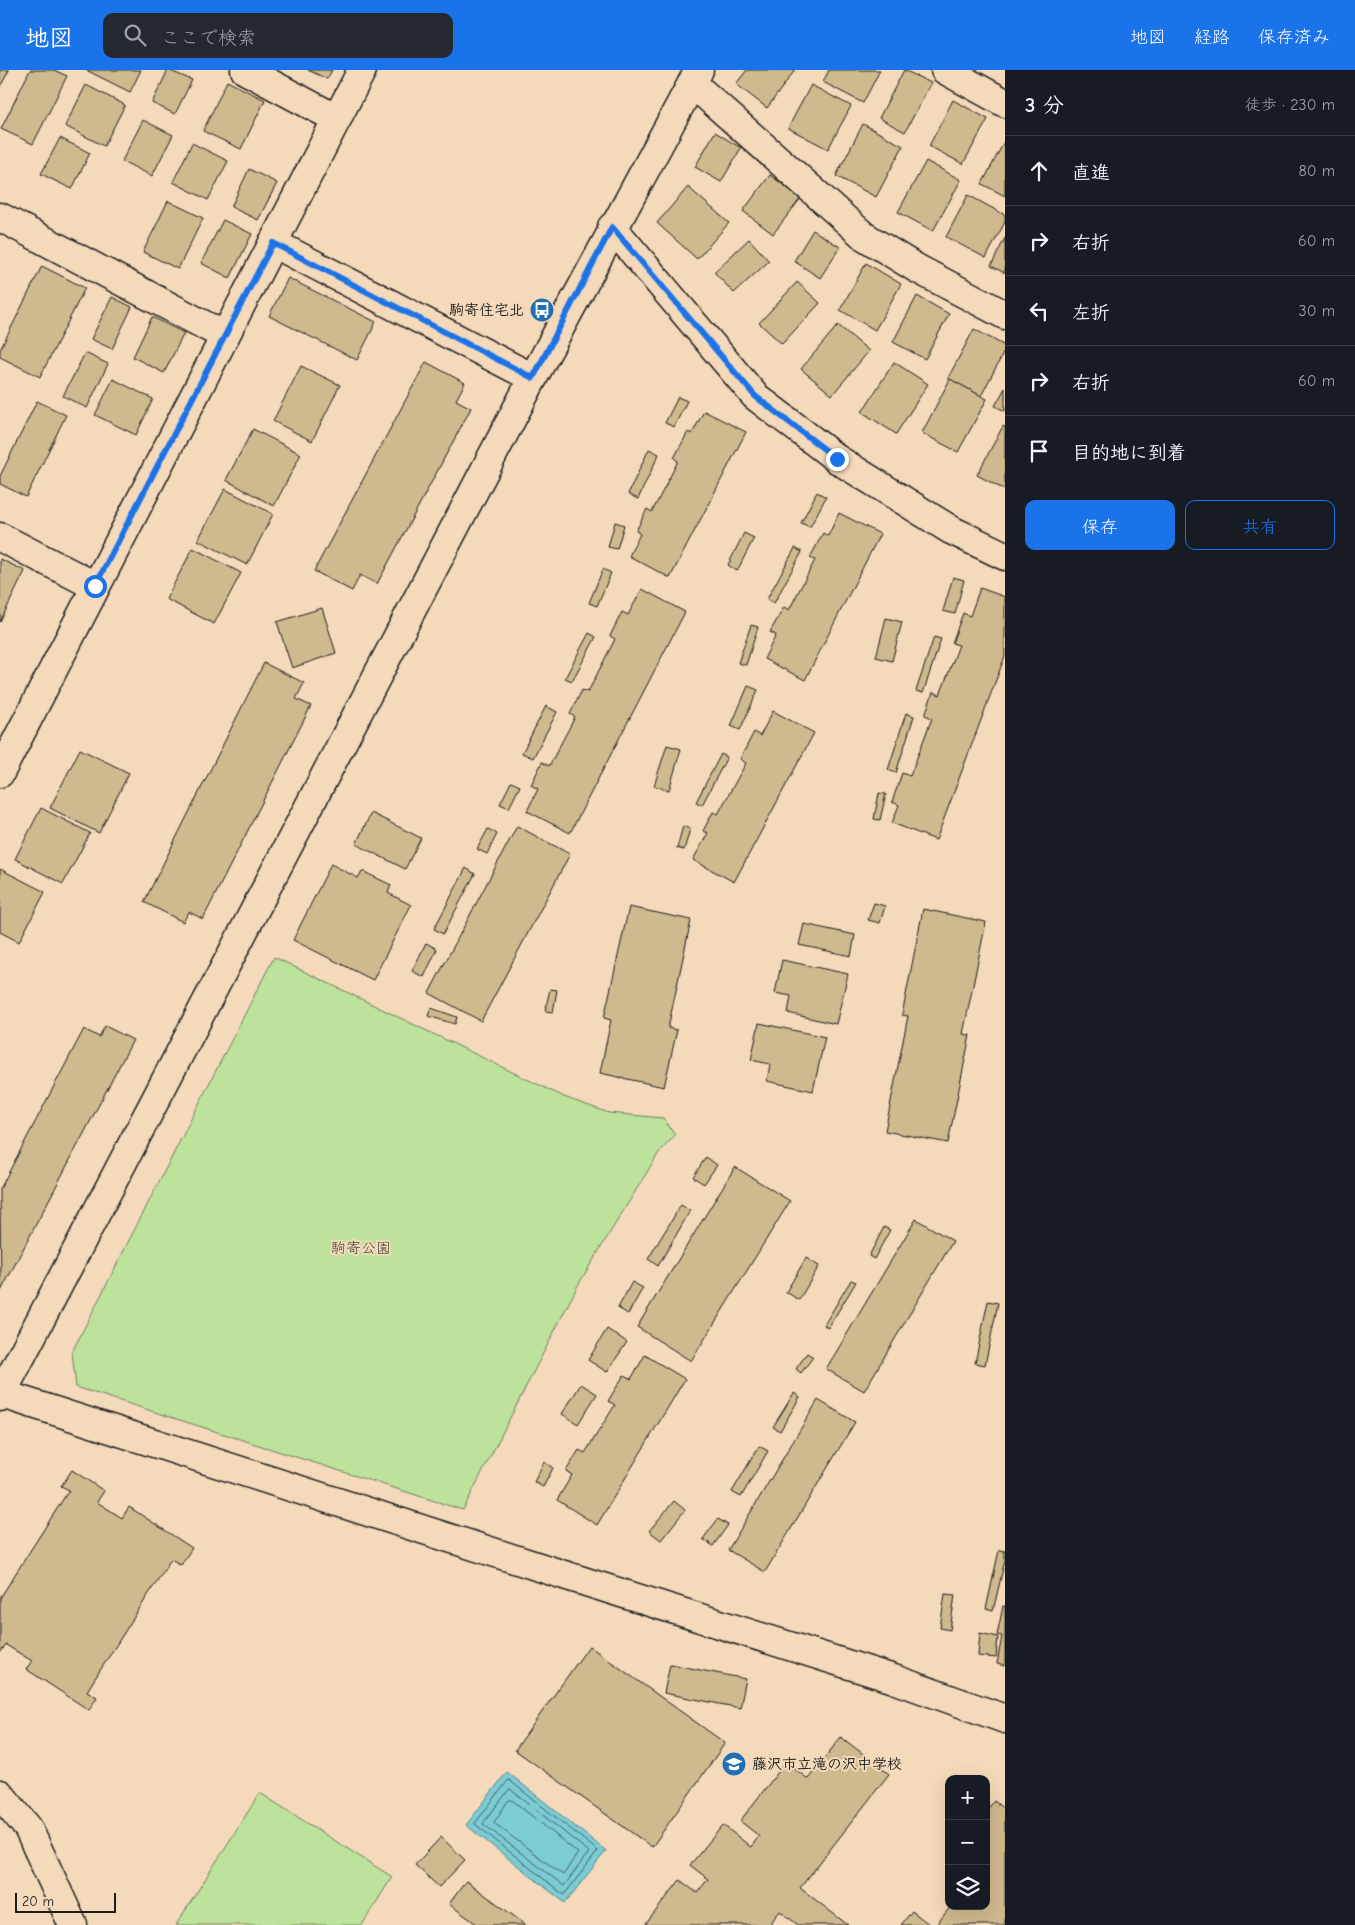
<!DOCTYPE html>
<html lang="ja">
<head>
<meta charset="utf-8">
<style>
  body { margin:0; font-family:"Comic Neue","Klee One",sans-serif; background:#242831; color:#f1f3f6 }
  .controls { position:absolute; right:15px; bottom:15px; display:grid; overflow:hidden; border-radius:10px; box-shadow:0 5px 20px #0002 }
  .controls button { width:45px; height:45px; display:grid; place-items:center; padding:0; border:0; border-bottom:1px solid #363941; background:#171b24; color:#f1f3f6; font:25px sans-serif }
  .scale { position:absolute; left:15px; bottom:12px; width:101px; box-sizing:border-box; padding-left:5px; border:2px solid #1c1c1c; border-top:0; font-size:14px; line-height:18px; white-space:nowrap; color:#1c1c1c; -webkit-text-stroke:4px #f4d9bb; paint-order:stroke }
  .stop { position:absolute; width:15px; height:15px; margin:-11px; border:4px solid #1a73e8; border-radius:50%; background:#fff }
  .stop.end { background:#1a73e8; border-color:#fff; box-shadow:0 1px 5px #0008 }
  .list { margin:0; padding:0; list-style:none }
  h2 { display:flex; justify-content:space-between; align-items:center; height:65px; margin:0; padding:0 20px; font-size:21px }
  h2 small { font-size:16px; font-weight:400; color:#9ea1a6 }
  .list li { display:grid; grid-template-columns:32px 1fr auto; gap:15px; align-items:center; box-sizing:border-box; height:70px; padding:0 20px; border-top:1px solid #363941 }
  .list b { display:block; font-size:19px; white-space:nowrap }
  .list em { font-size:16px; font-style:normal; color:#9ea1a6 }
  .actions { display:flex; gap:10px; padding:15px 20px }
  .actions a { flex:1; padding:11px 0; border:1px solid #1a73e8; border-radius:10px; text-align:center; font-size:18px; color:#1a73e8 }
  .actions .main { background:#1a73e8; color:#fff }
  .icon { flex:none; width:28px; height:28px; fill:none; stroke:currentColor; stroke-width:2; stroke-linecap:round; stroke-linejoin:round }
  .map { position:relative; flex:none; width:1005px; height:1855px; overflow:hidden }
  header { display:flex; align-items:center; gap:30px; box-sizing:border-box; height:70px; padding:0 25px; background:#1a73e8; color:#fff }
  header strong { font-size:24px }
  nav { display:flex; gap:28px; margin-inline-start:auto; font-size:18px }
  .search { width:350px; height:45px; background:#242831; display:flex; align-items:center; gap:12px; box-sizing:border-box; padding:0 18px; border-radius:10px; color:#9ea1a6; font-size:19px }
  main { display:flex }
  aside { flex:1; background:#171b24 }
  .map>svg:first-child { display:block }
</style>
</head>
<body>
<header>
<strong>地図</strong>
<div class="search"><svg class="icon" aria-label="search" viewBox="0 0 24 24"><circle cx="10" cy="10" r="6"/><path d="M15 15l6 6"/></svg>ここで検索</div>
<nav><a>地図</a><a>経路</a><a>保存済み</a></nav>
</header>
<main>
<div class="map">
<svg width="1005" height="1855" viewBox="0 0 1005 1855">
  <rect width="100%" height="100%" fill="#f4d9bb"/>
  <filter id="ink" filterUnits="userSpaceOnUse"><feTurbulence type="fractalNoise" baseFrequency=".02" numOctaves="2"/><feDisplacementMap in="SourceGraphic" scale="10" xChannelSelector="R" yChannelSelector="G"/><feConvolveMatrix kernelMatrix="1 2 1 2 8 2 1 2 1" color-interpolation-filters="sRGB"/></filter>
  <g filter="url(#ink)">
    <g fill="#bde29c" stroke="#6c7f5c">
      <polygon points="274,887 564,1027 609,1043 663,1048 675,1065 658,1084 578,1215 463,1440 76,1317 72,1282"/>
      <polygon points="260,1723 392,1807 362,1855 176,1855"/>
    </g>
    <polygon fill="#7bccd4" stroke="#55868a" points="507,1702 606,1781 565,1833 466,1755"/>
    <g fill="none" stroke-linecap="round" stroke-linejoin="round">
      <g stroke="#426266" stroke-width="1">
        <polygon points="509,1710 598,1781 564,1825 475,1754"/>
        <polygon points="510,1719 589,1782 564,1816 483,1754"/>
        <polygon points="509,1730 512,1730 578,1783 563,1805 494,1753"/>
      </g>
    </g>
    <g fill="#cfb98e" stroke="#1c1c1c">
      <polygon points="0,0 9,0 0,17"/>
      <polygon points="30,0 54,0 67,6 33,74 1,59"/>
      <polygon points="86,0 141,0 130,22"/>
      <polygon points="168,0 192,10 175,44 152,33"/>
      <polygon points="308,0 332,0 327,9"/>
      <polygon points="747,0 795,0 767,38 736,14"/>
      <polygon points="829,0 880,0 863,33 823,12"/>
      <polygon points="904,0 931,13 905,62 879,48"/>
      <polygon points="227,11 265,30 241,79 203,61"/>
      <polygon points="86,15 125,35 104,76 65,56"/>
      <polygon points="811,15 851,36 828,79 788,58"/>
      <polygon points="953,30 988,49 963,94 929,76"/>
      <polygon points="143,50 173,65 152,106 122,91"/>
      <polygon points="863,54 903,76 876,127 836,106"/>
      <polygon points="715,62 741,78 721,112 695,97"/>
      <polygon points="60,68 90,83 72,119 41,104"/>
      <polygon points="1005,70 1005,126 982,114"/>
      <polygon points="192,73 228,91 208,130 173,112"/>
      <polygon points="926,91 961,110 933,161 898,142"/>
      <polygon points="249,99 277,113 258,150 231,137"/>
      <polygon points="770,105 801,128 773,164 743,141"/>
      <polygon points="688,117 729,153 697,189 657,153"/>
      <polygon points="968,125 1005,145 1005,152 986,188 946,167"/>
      <polygon points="168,131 203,148 178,199 143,182"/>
      <polygon points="223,150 252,164 230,208 201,193"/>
      <polygon points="813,160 840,177 820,208 794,191"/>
      <polygon points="1005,168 1005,203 991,196"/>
      <polygon points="749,169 769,191 734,223 714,202"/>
      <polygon points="866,193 901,214 875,260 840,240"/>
      <polygon points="42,196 85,218 40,307 0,287 0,280"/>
      <polygon points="288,208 376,252 357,290 269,246"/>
      <polygon points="797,212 820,233 782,274 759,253"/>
      <polygon points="917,226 949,244 925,289 893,272"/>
      <polygon points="112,227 132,237 112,279 91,269"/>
      <polygon points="152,247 184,263 164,303 133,287"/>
      <polygon points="838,255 869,281 832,325 801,299"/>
      <polygon points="974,259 1005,276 1005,280 981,326 948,308"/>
      <polygon points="85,283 108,294 87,338 63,326"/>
      <polygon points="426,292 465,313 456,330 471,338 377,514 360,505 352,521 314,501"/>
      <polygon points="894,292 928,314 896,364 862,342"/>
      <polygon points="301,296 340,315 312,371 273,351"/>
      <polygon points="113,309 153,329 136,365 95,345"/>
      <polygon points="950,309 987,329 958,382 922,363"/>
      <polygon points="1005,318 1005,341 995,336"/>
      <polygon points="678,327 687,331 674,357 665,353"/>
      <polygon points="37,331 66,345 26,427 0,414 0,406"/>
      <polygon points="704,341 746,362 670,508 629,486 640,464 636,461 647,439 652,442 678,391 674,388 688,362 692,364"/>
      <polygon points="1003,356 1005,357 1005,420 977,405"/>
      <polygon points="253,359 301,384 274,436 226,410"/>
      <polygon points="649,379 659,384 638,429 628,424"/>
      <polygon points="225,419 273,444 247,495 198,470"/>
      <polygon points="817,422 826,427 810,457 801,453"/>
      <polygon points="839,443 880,464 805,610 764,589 776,565 770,562 784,537 789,540 815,490 810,488 823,463 828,466"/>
      <polygon points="615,452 624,455 617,479 608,477"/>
      <polygon points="744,463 754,468 737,501 728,495"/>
      <polygon points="193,478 241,503 214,554 166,529"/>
      <polygon points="795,478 802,482 774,533 767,529"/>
      <polygon points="0,489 25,501 0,552"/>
      <polygon points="603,499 611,503 597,536 589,533"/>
      <polygon points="953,507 964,510 955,544 943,541"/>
      <polygon points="980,518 1005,527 1005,586 936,770 892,753 899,735 892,732 902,703 910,706 932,648 925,645 933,622 940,625 959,575 952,573 963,543 970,546"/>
      <polygon points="642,519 685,542 570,763 527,741 538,719 531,715 542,692 549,696 575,647 570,644 582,620 588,622 615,569 610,566 622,542 628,545"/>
      <polygon points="322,538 336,583 292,598 277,552"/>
      <polygon points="886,548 902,552 892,591 876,587"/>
      <polygon points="751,555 758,557 746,595 738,593"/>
      <polygon points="589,563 596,567 572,611 565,608"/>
      <polygon points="934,567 941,569 923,623 916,621"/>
      <polygon points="264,593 304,613 296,629 311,636 203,849 189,842 183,852 144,832"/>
      <polygon points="748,616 758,620 740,660 731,656"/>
      <polygon points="546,636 557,642 533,688 522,683"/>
      <polygon points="773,641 814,663 734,812 693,790 708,763 703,761 713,742 718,744 746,693 740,689 754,662 760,666"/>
      <polygon points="906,643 914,646 896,703 888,700"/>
      <polygon points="667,675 681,679 669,720 654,716"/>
      <polygon points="80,679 129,703 99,763 50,738"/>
      <polygon points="721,684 727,687 702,735 696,732"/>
      <polygon points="511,712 520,716 509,738 500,734"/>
      <polygon points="879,723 886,724 880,750 874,749"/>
      <polygon points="41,738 90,763 63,814 15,789"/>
      <polygon points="371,743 421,768 405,799 356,774"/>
      <polygon points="517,756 570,784 481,951 429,923"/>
      <polygon points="683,756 690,759 684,780 677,778"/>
      <polygon points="488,759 497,764 487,784 477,779"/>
      <polygon points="331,794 358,808 362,801 391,815 388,823 411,835 373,910 293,870"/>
      <polygon points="466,798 475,804 443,864 434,859"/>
      <polygon points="0,799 45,822 19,872 0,862"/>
      <polygon points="874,833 885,836 880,853 868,850"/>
      <polygon points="629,837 691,850 668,958 677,960 664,1017 600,1003 611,950 604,948"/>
      <polygon points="923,839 986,852 963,964 970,965 948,1073 885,1061 908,946 902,945"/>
      <polygon points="804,854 855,865 851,886 799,875"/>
      <polygon points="426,873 437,879 424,907 412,901"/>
      <polygon points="782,890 848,904 836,954 788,943 791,926 775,923"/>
      <polygon points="550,919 557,920 553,942 545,941"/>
      <polygon points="431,938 457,947 455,954 428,946"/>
      <polygon points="759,953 825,967 813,1021 767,1011 770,994 751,990"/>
      <polygon points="105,956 133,970 1,1221 0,1119 84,959 99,967"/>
      <polygon points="706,1087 717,1095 704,1114 693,1107"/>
      <polygon points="735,1097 790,1131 691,1291 637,1257"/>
      <polygon points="681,1135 690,1141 658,1196 648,1189"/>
      <polygon points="916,1149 953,1171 864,1321 826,1299"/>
      <polygon points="884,1157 890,1160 874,1189 869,1186"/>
      <polygon points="806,1188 819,1196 799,1230 786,1222"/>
      <polygon points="851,1210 856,1212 828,1258 824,1255"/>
      <polygon points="632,1212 643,1218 628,1244 618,1238"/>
      <polygon points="988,1231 998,1233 985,1295 975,1293"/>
      <polygon points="607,1259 627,1272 607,1302 588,1290"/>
      <polygon points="807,1283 813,1287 801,1303 796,1299"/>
      <polygon points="645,1285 685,1309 597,1455 557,1430 572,1405 566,1401 579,1380 585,1383 615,1335 608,1331 624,1305 631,1309"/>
      <polygon points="581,1314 597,1324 578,1354 562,1344"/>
      <polygon points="794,1323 800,1327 780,1361 773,1357"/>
      <polygon points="818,1330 855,1352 765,1502 728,1480"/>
      <polygon points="759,1376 768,1381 741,1427 732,1422"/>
      <polygon points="544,1392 553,1398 543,1417 534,1412"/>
      <polygon points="72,1400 104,1421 97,1432 122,1448 129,1437 192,1478 181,1495 171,1489 87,1621 97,1627 89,1640 26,1599 32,1591 6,1575 0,1583 0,1528 69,1420 61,1416"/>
      <polygon points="674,1431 685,1440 661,1470 649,1461"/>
      <polygon points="718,1449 728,1455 713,1476 703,1469"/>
      <polygon points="999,1480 1005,1481 1005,1490 993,1541 986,1539"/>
      <polygon points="945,1524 955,1525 950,1560 940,1558"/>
      <polygon points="1003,1536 1005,1536 1005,1596 997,1594 1002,1566 997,1565"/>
      <polygon points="980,1563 998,1567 996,1588 978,1586"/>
      <polygon points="589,1576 725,1673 652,1777 515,1680"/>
      <polygon points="670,1594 746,1609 740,1638 664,1623"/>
      <polygon points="841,1667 889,1704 800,1818 848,1855 798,1855 780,1841 769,1855 645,1855 680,1810 697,1823 708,1809 690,1795 723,1755 751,1777 759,1766 740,1751 786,1692 808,1709"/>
      <polygon points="994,1731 1005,1740 1005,1855 936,1855 951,1836 986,1836 986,1741"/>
      <polygon points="441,1767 465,1790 439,1817 415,1795"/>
      <polygon points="466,1811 526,1855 478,1855 449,1834"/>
      <polygon points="912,1841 930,1855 901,1855"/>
    </g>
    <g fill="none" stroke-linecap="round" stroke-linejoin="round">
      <defs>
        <g id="street">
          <polyline points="245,0 337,49"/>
          <polyline points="945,0 1005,33"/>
          <polyline points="692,13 864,166 916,198 1005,245"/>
          <polyline points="0,147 225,266"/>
          <polyline points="612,157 755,326 837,389 951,460 1005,486"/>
          <polyline points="273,173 533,308"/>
          <polyline points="0,467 95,516"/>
          <polyline points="0,703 362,0"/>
        </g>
        <g id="secondary">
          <polyline points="2,1324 564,1505 894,1609 1005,1649"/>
          <polyline points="0,1327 533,308 699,0"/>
          <polyline points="0,1724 28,1758 73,1855"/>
        </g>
      </defs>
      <use href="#street" stroke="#1c1c1c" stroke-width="31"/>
      <use href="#secondary" stroke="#1c1c1c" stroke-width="31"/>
      <use href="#street" stroke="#f4d9bb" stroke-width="28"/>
      <use href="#secondary" stroke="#f4d9bb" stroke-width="28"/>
    </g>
  </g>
  <g fill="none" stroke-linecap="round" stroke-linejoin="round" filter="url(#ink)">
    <polyline stroke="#1a73e8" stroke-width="6" points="95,516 273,173 533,308 612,157 755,326 837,389"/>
  </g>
  <defs>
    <symbol id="bus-disc" viewBox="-11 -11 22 22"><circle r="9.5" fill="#1f6fb2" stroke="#f4d9bb"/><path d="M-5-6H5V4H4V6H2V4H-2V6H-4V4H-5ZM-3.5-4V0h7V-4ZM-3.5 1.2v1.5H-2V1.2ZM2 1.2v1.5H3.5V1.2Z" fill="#fff"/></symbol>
    <symbol id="school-disc" viewBox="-11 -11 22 22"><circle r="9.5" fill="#1f6fb2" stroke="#f4d9bb"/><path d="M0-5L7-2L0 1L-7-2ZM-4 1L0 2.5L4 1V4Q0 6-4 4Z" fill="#fff"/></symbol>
  </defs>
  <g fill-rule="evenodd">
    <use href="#bus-disc" x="528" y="226" width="28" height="28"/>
    <use href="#school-disc" x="720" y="1680" width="28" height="28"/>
  </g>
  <g text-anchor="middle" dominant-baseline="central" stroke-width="4" stroke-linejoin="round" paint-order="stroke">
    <g font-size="15" font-weight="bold" fill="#1c1c1c" stroke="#f4d9bb" text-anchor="end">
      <text x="524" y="240">駒寄住宅北</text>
      <text x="752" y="1694" text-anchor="start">藤沢市立滝の沢中学校</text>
    </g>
    <g font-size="15" fill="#3c4436" stroke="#f4d9bb">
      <text x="361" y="1178">駒寄公園</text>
    </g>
  </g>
</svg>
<div class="controls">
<button>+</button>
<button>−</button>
<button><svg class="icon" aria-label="layers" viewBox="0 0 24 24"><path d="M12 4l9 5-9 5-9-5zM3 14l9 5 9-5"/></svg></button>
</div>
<div class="scale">20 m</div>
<div class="stop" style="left:95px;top:516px"></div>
<div class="stop end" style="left:837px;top:389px"></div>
</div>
<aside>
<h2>3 分<small>徒歩 · 230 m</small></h2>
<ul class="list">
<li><svg class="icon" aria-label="ahead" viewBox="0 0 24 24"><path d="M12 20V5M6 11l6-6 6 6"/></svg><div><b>直進</b></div><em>80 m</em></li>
<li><svg class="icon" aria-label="right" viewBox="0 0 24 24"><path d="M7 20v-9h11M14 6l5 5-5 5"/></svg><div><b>右折</b></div><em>60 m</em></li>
<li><svg class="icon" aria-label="left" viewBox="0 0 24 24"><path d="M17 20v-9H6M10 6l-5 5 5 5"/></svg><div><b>左折</b></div><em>30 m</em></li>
<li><svg class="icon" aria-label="right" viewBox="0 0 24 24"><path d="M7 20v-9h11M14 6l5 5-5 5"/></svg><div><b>右折</b></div><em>60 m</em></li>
<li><svg class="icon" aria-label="arrive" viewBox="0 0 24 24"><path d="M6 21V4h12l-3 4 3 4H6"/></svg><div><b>目的地に到着</b></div></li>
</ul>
<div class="actions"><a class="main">保存</a><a>共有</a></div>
</aside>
</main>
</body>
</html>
